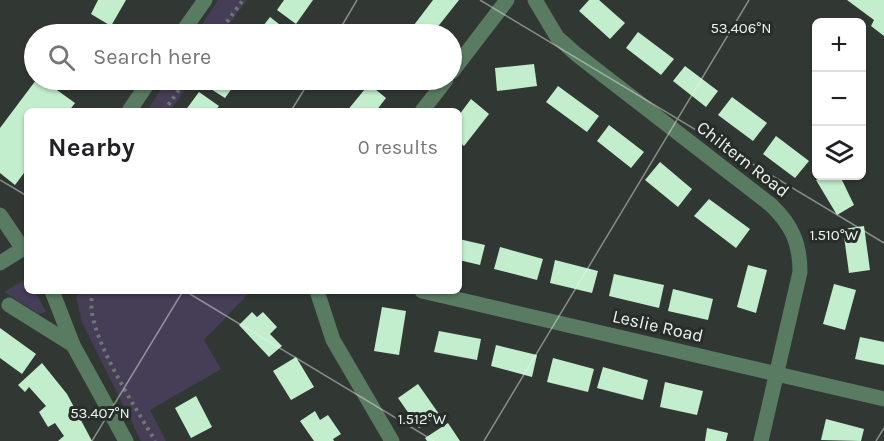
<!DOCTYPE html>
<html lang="en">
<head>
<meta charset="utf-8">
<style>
  body { margin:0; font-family:Karla,sans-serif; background:#f6f6f6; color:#202124 }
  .controls { position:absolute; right:18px; top:18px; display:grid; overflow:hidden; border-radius:9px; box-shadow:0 2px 4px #0004 }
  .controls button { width:54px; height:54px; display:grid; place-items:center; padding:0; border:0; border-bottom:2px solid #e0e0e0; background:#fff; color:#202124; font:30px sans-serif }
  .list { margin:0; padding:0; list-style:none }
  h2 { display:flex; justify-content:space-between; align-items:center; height:78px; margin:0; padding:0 24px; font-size:26px }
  h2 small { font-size:20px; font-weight:400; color:#757577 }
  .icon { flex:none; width:33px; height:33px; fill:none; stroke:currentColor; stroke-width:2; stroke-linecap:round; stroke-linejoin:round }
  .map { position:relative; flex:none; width:884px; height:441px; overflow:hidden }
  .search { position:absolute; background:#fff; box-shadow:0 2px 4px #0004; left:24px; top:24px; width:438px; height:66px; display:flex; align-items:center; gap:15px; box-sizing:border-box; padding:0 21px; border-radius:33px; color:#757577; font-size:22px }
  .panel { position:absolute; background:#fff; box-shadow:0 2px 4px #0004; left:24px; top:108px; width:438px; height:186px; border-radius:9px }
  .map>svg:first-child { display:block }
</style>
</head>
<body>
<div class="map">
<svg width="884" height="441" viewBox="0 0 884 441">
  <rect width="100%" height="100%" fill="#313833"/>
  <g fill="#463d57">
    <polygon points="218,0 247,0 222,34 196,34"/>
    <polygon points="167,80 192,80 170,111 147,111"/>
    <polygon points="26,279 27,291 35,291 46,312 39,314 4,292"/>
    <polygon points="80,291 251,291 204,340 221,369 150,410 166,441 141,441 82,322 76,297"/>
  </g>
  <g fill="#c3eecd">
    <polygon points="98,0 126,0 111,26 91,14"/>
    <polygon points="284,0 313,0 296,24 277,10"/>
    <polygon points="433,0 459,0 432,34 425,34 414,25"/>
    <polygon points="589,0 599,0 625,23 610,39 579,11"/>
    <polygon points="847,0 884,0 884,36 871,26 874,20"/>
    <polygon points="270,17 288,31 286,34 257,34"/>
    <polygon points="638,32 674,59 661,75 626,48"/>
    <polygon points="534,64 537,86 497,91 495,68"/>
    <polygon points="685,66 718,91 706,107 673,81"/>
    <polygon points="36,80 43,80 75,103 69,111 27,111 27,169 15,185 0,173 0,128"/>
    <polygon points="210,80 238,80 225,98 206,86"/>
    <polygon points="369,84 386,98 376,111 347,111"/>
    <polygon points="558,86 599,116 587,132 546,102"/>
    <polygon points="199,92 219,106 215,111 185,111"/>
    <polygon points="732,97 767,123 753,141 718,115"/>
    <polygon points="471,99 489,114 464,146 459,142 459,115"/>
    <polygon points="609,125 644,152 631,168 597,141"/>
    <polygon points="776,136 809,161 795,178 763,154"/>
    <polygon points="660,162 692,189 678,207 645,180"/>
    <polygon points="823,176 840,176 854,205 837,215 816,180"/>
    <polygon points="709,199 750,229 736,248 694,216"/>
    <polygon points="864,226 870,270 849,273 843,229"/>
    <polygon points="459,239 485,245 480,265 459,260"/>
    <polygon points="500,247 543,259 537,280 494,269"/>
    <polygon points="555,260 598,271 592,293 550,283"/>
    <polygon points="748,265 767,270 756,313 737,307"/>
    <polygon points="614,274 664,285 659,308 609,296"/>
    <polygon points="834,284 856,290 845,330 823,324"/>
    <polygon points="673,289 713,299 708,320 668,311"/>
    <polygon points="382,307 406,311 399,355 374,351"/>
    <polygon points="252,312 257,317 263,312 277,327 270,334 282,346 269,357 239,325"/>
    <polygon points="0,328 36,354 22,374 0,358"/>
    <polygon points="439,331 481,339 477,360 434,352"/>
    <polygon points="860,337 884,342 884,365 855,359"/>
    <polygon points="496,345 537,355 532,377 491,366"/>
    <polygon points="296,357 314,387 291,400 273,371"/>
    <polygon points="553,358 594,369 588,392 547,382"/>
    <polygon points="42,363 67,394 92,441 58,441 64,436 55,423 48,427 39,412 46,406 29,387 25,392 18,385"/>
    <polygon points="603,367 648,380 643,400 597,388"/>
    <polygon points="665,382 703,391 697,415 660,407"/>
    <polygon points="418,384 439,414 419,428 398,398"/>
    <polygon points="196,396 212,427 191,438 175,408"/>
    <polygon points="315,411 320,420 328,415 341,434 333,439 334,441 314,441 300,421"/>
    <polygon points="826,419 864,429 861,441 821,440"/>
    <polygon points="448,423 460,441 427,441 425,438"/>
    <polygon points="707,428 728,433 726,441 705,441"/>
  </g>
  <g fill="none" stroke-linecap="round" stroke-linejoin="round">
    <g stroke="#6f7671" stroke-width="4" stroke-dasharray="3 4.5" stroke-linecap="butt">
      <polyline points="218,34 243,0"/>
      <polyline points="164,111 186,80"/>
      <path d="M94,291C78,323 138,410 155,441"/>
    </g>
    <g stroke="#597b62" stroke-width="15">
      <path d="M535,0L557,37L576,54L771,205C792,225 800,243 800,272L761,441"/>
      <polyline points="181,34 205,0"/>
      <polyline points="452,72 507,0"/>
      <polyline points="129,111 150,80"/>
      <polyline points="422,111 446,80"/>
      <polyline points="0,215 23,249"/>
      <polyline points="0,263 27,246"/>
      <polyline points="52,291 73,345 126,441"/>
      <polyline points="317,291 333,340 392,441"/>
      <polyline points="422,291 884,399"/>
      <polyline points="9,305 73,345"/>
    </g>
  </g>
  <path fill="none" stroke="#eef3ef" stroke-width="1.5" stroke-opacity="0.45" d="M480,0L884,243M337,34L357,0M291,111L310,80M0,180L27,196M185,291L434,441M92,441L183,291M484,441L749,0M876,441L884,428"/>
  <g text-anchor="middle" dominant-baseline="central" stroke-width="6" stroke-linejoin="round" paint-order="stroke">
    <g font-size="18" fill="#eef3ef" stroke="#272e29">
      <text transform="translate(743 159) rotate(38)">Chiltern Road</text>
      <text transform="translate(658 326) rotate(13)">Leslie Road</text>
    </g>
  </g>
  <g font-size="15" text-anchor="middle" fill="#eef3ef" stroke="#272e29" stroke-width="6" stroke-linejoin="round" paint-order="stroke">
    <text x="741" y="33">53.406°N</text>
    <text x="834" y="240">1.510°W</text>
    <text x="100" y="418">53.407°N</text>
    <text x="422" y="424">1.512°W</text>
  </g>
</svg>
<div class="controls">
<button>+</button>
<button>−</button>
<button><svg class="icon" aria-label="layers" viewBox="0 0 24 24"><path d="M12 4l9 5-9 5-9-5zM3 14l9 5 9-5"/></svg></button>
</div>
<div class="search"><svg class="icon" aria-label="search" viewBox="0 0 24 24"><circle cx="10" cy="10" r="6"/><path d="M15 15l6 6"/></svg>Search here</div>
<section class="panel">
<h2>Nearby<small>0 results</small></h2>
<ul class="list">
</ul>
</section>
</div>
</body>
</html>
